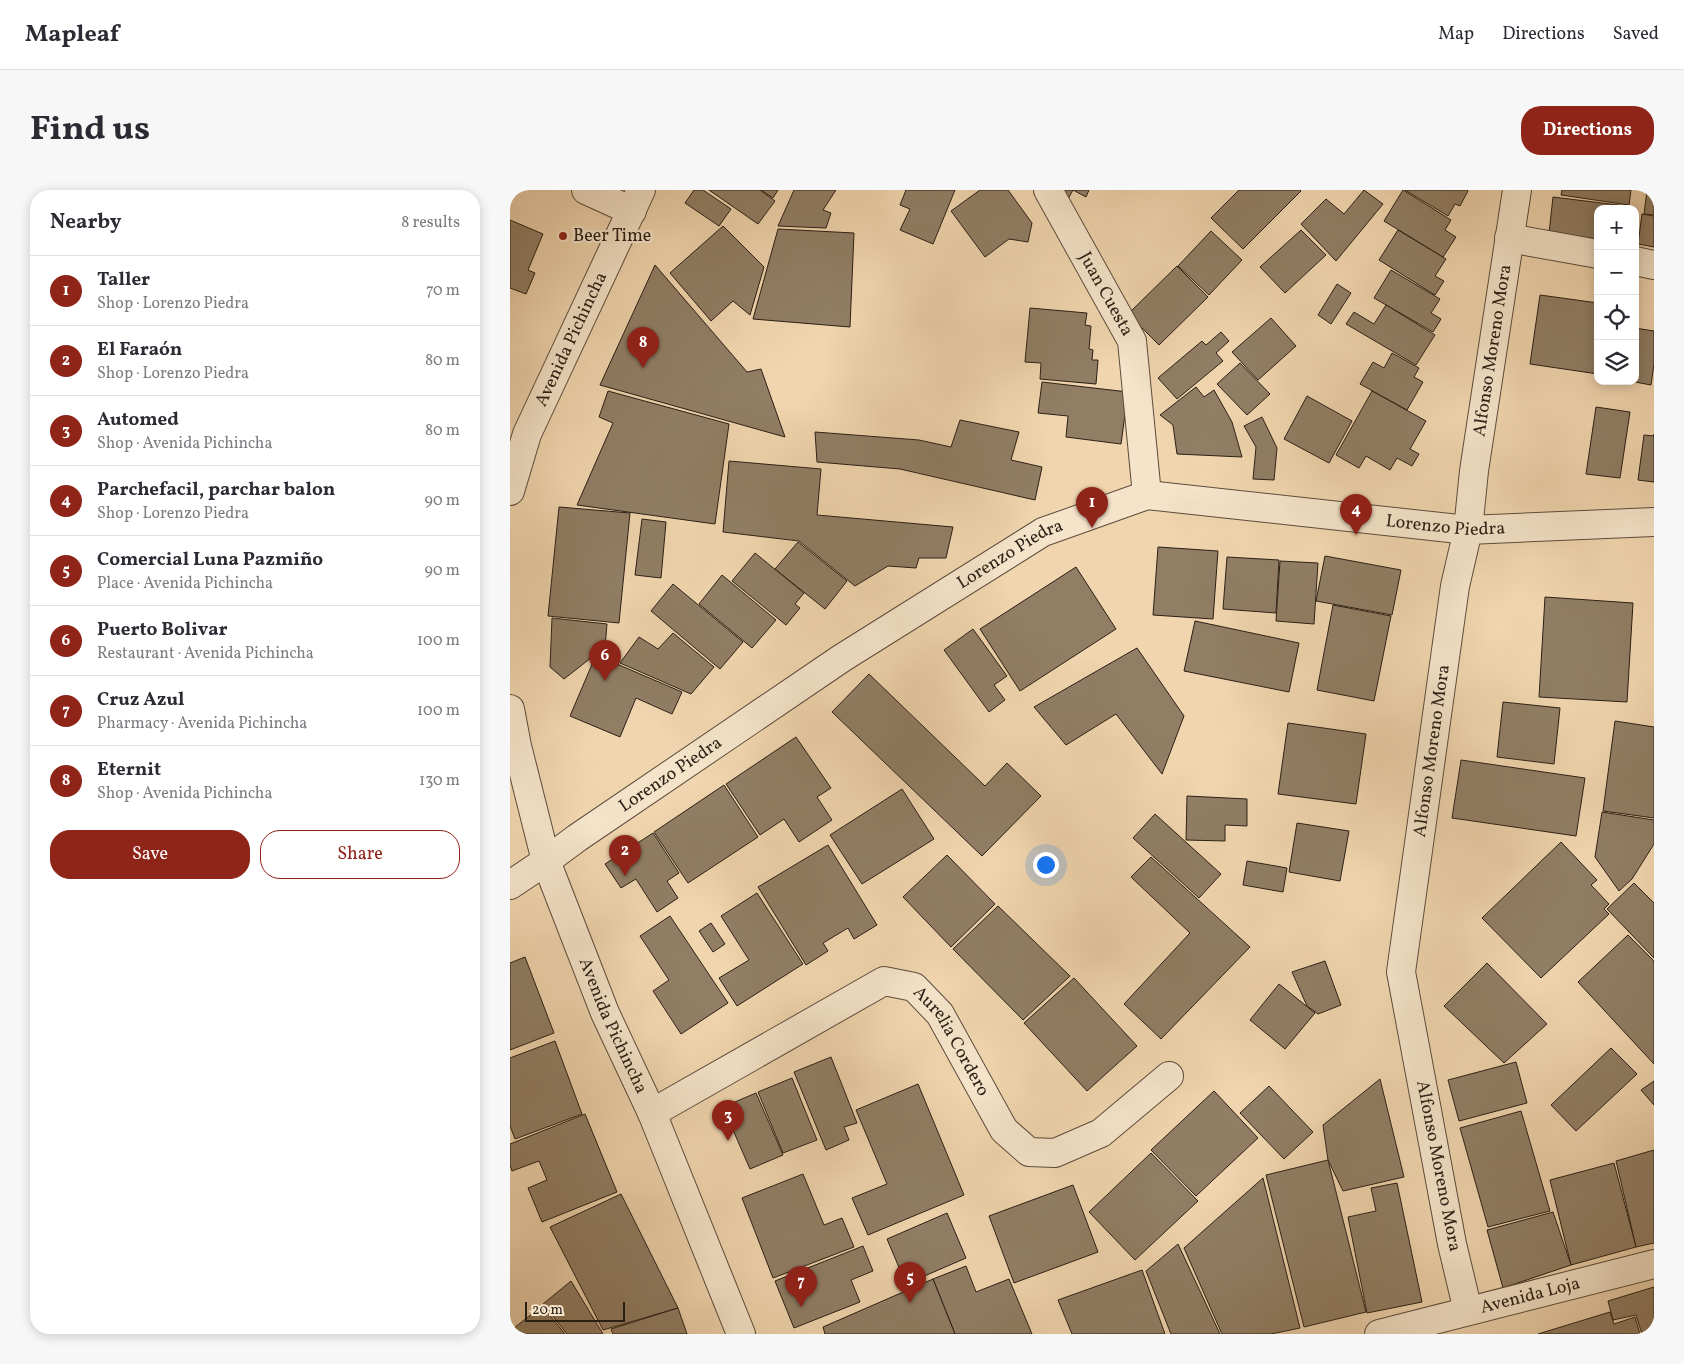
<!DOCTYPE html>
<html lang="en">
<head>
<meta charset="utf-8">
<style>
  body { margin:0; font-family:Vollkorn,serif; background:#f7f7f7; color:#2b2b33 }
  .controls { position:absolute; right:15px; top:15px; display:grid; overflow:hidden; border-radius:10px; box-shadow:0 2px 12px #0003 }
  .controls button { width:45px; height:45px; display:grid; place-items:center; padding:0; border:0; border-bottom:1px solid #e1e1e2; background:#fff; color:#2b2b33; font:25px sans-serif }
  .scale { position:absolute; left:15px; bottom:12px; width:100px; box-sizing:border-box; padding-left:5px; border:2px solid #2b1f16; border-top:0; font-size:14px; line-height:18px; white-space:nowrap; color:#2b1f16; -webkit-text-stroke:4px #f5e4ca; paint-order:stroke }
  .you { position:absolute; left:535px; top:674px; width:18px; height:18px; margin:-12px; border:4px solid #fff; border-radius:50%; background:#1a73e8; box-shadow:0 0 0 8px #1a73e833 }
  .badge { display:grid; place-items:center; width:32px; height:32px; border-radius:50%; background:#8f2418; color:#fff; font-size:16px; font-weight:700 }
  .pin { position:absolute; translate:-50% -41px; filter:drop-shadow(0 1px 2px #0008) }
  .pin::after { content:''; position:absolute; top:26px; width:18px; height:15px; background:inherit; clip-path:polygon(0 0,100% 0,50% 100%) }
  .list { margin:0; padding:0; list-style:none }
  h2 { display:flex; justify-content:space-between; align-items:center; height:65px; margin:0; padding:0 20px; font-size:21px }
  h2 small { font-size:16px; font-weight:400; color:#7c7c81 }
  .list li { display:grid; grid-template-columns:32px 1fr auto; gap:15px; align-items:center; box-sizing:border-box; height:70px; padding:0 20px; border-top:1px solid #e1e1e2 }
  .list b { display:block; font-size:19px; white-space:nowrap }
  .list p { margin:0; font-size:16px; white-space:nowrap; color:#7c7c81 }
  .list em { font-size:16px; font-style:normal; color:#7c7c81 }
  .actions { display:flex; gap:10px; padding:15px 20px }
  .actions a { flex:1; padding:11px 0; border:1px solid #8f2418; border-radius:20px; text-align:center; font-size:18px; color:#8f2418 }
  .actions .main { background:#8f2418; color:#fff }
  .icon { flex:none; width:28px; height:28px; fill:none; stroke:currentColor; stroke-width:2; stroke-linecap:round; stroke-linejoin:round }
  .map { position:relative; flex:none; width:1144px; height:1144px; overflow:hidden; border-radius:20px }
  header { display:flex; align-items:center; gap:30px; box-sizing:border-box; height:70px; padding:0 25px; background:#fff; border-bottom:1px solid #e1e1e2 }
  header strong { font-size:24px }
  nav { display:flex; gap:28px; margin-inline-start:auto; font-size:18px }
  .intro { display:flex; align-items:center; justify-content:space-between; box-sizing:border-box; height:120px; padding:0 30px }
  h1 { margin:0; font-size:35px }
  .button { padding:12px 22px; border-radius:20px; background:#8f2418; color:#fff; font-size:18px; font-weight:700 }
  main { display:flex; gap:30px; padding:0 30px }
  aside { flex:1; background:#fff; border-radius:20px; box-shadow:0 2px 12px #0003 }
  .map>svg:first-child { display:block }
</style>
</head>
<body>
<header>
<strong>Mapleaf</strong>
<nav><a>Map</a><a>Directions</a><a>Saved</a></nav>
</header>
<div class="intro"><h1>Find us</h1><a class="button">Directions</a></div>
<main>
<aside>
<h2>Nearby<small>8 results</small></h2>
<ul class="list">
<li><span class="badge">1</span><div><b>Taller</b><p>Shop · Lorenzo Piedra</p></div><em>70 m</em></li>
<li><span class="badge">2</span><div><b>El Faraón</b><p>Shop · Lorenzo Piedra</p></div><em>80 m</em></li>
<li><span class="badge">3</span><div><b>Automed</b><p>Shop · Avenida Pichincha</p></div><em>80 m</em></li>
<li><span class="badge">4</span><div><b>Parchefacil, parchar balon</b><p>Shop · Lorenzo Piedra</p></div><em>90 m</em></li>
<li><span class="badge">5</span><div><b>Comercial Luna Pazmiño</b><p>Place · Avenida Pichincha</p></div><em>90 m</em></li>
<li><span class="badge">6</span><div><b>Puerto Bolivar</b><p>Restaurant · Avenida Pichincha</p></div><em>100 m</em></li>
<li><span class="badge">7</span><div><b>Cruz Azul</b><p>Pharmacy · Avenida Pichincha</p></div><em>100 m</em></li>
<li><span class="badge">8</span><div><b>Eternit</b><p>Shop · Avenida Pichincha</p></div><em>130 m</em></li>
</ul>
<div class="actions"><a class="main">Save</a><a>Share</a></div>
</aside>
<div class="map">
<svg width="1144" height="1144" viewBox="0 0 1144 1144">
  <rect width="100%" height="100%" fill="#f0d5ae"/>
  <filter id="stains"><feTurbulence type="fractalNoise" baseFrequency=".004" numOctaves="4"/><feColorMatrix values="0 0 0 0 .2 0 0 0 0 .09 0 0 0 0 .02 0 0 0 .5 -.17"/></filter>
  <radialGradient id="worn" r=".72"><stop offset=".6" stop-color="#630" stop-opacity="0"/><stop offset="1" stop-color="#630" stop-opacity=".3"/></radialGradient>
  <g fill="#917e65" stroke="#2b1f16">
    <polygon points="184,0 193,0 221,19 209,36 175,13"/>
    <polygon points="199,0 250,0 265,11 248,34"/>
    <polygon points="251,0 268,0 263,8"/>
    <polygon points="284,0 326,0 313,20 321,23 316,38 268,36"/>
    <polygon points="396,0 445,0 423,54 390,40 400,19 390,15"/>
    <polygon points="470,0 498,0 522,33 518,52 499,49 475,67 441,21"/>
    <polygon points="542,0 579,0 576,7 563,0 553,18"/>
    <polygon points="729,0 790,0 791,1 733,59 701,28"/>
    <polygon points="854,0 873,14 826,71 791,34 816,9 834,24"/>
    <polygon points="893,0 941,30 935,40 946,47 933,67 874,31"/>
    <polygon points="895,0 957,0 958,1 950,16 945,14 938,26"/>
    <polygon points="1052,0 1121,0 1119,15 1051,5"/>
    <polygon points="1137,0 1144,0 1144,25 1134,24"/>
    <polygon points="1043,7 1124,17 1123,19 1088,19 1088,49 1039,43"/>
    <polygon points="1132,24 1144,26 1144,57 1128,54"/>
    <polygon points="0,30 33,44 18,80 25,83 16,104 0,98"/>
    <polygon points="213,36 254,77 240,125 223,111 201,131 160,83"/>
    <polygon points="268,39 344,43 340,137 243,129"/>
    <polygon points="791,40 816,65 775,103 750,77"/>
    <polygon points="888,40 936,69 925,86 934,91 925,105 869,70"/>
    <polygon points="701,41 732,70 699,105 668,76"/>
    <polygon points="145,75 237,182 251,179 275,247 90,195"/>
    <polygon points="667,76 698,107 649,155 618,124"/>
    <polygon points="881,80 930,109 921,123 931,129 923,142 864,108"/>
    <polygon points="827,94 841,103 821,134 808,125"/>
    <polygon points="1030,105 1088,113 1088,184 1020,174"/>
    <polygon points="876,115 925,145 906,175 836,134 844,122 864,134"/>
    <polygon points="520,118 577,123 575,135 581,136 579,159 583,160 582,170 588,170 586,194 530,189 531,173 515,172"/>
    <polygon points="761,128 786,156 748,190 722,162"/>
    <polygon points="1125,138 1144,141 1144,174 1141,195 1120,191 1125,191"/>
    <polygon points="711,142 719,151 706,163 713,171 667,209 648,188 692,151 696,155"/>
    <polygon points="882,163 909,178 904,187 913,192 897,220 850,194 863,172 874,178"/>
    <polygon points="730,173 760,204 737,225 707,194"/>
    <polygon points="532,192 618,202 611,254 556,247 558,226 528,223"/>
    <polygon points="686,197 694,207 704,200 722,232 732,267 667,264 663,235 650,225"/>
    <polygon points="98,201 219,234 205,334 67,315 103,233 89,227"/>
    <polygon points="862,201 916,231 900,259 909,264 902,276 887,268 880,280 856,266 849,278 826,265"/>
    <polygon points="797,206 842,231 819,273 774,249"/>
    <polygon points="1086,217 1120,222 1110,288 1076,284"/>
    <polygon points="752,227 767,258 764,290 743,289 746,257 734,236"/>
    <polygon points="450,230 509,242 501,270 532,277 525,310 390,279 307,272 305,242 409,250 441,257"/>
    <polygon points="1144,244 1144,292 1128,290 1134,245 1144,246"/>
    <polygon points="219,271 311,279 307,325 443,337 436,368 409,368 406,378 378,376 345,396 289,351 213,342"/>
    <polygon points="49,317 120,323 109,433 38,426"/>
    <polygon points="132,329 156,332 151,388 125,385"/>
    <polygon points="288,352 337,391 315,419 265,379"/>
    <polygon points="648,357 708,361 703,429 643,425"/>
    <polygon points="245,363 294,403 285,414 290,418 276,435 222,391"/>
    <polygon points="815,366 891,380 882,425 806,411"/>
    <polygon points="717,367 769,370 766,423 713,419"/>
    <polygon points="770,371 808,373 804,434 766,431"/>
    <polygon points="566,377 606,439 510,501 470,439"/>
    <polygon points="212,385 266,430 242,458 189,414"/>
    <polygon points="163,394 233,452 210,479 141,421"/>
    <polygon points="1035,407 1123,413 1117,512 1029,507"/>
    <polygon points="823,415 881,426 864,511 807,500"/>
    <polygon points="42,428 97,434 95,457 54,489 40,477"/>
    <polygon points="685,431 789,453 779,502 674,481"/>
    <polygon points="463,439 497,486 484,495 495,510 479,522 434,460"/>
    <polygon points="163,443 204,477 181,504 110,473 129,447 148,459"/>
    <polygon points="627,458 674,526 652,584 606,524 556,555 524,517"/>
    <polygon points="86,465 172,502 162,524 126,508 110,547 60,526"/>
    <polygon points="359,484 475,596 497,573 531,606 472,666 322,522"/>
    <polygon points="993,512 1050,518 1044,574 987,567"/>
    <polygon points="1105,531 1144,537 1144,628 1093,621"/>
    <polygon points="778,533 856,544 846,614 768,604"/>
    <polygon points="286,547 321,598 307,607 322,630 289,652 274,629 250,645 216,594"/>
    <polygon points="951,570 1075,588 1066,646 942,628"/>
    <polygon points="214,595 248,647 178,693 144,642"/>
    <polygon points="392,599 424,649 352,694 320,645"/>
    <polygon points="677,606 737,609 737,636 715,635 715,651 676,650"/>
    <polygon points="1092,622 1144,630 1144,654 1122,689 1109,701 1085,667"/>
    <polygon points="645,624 711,684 689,708 623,648"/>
    <polygon points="787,633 839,641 830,691 779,682"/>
    <polygon points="143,643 169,683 157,691 168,708 147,722 126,689 111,698 95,674"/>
    <polygon points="1051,652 1087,690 1081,695 1099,714 1094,719 1099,724 1031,788 972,728"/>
    <polygon points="318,655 367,735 344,749 338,738 313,753 318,761 296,775 248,697"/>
    <polygon points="437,665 485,714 441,757 393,707"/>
    <polygon points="641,667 740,757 651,849 614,814 680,743 621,687"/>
    <polygon points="737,671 777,678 773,702 733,695"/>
    <polygon points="1124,693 1144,713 1144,768 1097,719"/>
    <polygon points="247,703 293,774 227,816 209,788 239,770 211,726"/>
    <polygon points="488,716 560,786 513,830 443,759"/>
    <polygon points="160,726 218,813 171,844 143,801 159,790 130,746"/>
    <polygon points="201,733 215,754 203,762 189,741"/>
    <polygon points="1118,745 1144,771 1144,874 1068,792"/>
    <polygon points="15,767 44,843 0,860 0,773"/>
    <polygon points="815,771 831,815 808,824 797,816 782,782"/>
    <polygon points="977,773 1037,834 994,873 934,816"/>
    <polygon points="564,788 627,856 577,901 514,833"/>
    <polygon points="769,794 805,823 775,859 740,830"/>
    <polygon points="45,851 72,924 5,949 0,936 0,868"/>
    <polygon points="1101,858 1127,884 1066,941 1041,915"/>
    <polygon points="321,867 347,933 334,937 339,950 316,960 284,882"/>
    <polygon points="1006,872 1017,913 949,931 938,890"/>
    <polygon points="282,888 307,950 273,963 248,902"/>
    <polygon points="870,889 894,987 833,1001 818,970 813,935"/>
    <polygon points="1144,891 1144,915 1131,900"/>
    <polygon points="408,894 454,1005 358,1045 342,1008 377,994 346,920"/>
    <polygon points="759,896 803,942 774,969 730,923"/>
    <polygon points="704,901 748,948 686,1006 641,960"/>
    <polygon points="246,903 273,965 240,979 213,917"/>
    <polygon points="1011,921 1040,1021 978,1037 950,938"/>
    <polygon points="75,924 107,1002 32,1032 18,998 37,990 29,971 2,981 0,975 0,954"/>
    <polygon points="1144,960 1144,1053 1126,1057 1106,971"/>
    <polygon points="641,963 688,1011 625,1070 579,1022"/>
    <polygon points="818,970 856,1122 794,1137 756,985"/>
    <polygon points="1104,973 1126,1057 1061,1075 1040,990"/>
    <polygon points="293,984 314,1035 332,1028 344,1057 263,1088 232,1008"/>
    <polygon points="753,988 790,1138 761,1144 712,1144 674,1058"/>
    <polygon points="887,993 912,1112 857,1123 838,1027 866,1021 861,998"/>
    <polygon points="563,995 588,1062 504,1093 479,1026"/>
    <polygon points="111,1004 168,1118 93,1140 40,1037"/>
    <polygon points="1043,1022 1061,1075 993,1098 977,1040"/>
    <polygon points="437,1023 456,1068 396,1094 377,1049"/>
    <polygon points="668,1054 710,1144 661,1144 636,1081"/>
    <polygon points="353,1056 363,1081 341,1090 350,1112 284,1138 265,1091"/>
    <polygon points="456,1076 466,1102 499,1089 522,1144 445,1144 423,1089"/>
    <polygon points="632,1080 655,1144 562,1144 548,1110"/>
    <polygon points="423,1089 445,1144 315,1144 313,1137"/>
    <polygon points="61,1091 93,1144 57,1144 33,1114"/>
    <polygon points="1144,1097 1144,1144 1132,1144 1126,1125 1103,1130 1098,1111"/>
    <polygon points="32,1116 55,1144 8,1144 4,1138"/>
    <polygon points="168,1118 177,1144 103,1144 101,1139"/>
    <polygon points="1100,1122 1104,1134 1125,1127 1130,1144 1028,1144"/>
  </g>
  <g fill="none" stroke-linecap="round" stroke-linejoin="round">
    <defs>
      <g id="minor">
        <polyline points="76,0 122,21"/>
        <path id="s1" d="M538,0L622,151L637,305"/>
        <polyline points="999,48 1088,64"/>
        <polyline points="1125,71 1144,75"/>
        <path id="s2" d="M0,301L17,244L131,0"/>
        <path id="s3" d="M0,519L7,556L36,671L95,823L142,923L231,1144"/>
        <path id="s4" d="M0,695L36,671L67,648L332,468L533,342L637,305L958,340L1144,332"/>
        <path id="s5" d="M142,923L374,791L404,797L430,824L494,940L519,962L545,963L591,943L659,886"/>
        <path id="s6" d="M958,1121L942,1054L891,782L945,396L958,340L964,281L1007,0"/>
        <path id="s7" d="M869,1144L1144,1074"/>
      </g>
    </defs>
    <use href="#minor" stroke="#5c4c3c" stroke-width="30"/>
    <use href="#minor" stroke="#f5e4ca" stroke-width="28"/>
  </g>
  <circle fill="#8f2418" stroke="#f5e4ca" stroke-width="2" cx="53" cy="46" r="5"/>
  <g text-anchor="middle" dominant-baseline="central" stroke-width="4.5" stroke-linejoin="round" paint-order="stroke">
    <g font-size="18" fill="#2b1f16" stroke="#f5e4ca" text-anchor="start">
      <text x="63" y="46">Beer Time</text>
    </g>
    <g font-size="18" fill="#2b1f16" stroke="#f5e4ca">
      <text stroke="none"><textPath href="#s1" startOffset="119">Juan Cuesta</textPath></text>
      <text stroke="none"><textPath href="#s2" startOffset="164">Avenida Pichincha</textPath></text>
      <text stroke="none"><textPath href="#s6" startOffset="974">Alfonso Moreno Mora</textPath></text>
      <text stroke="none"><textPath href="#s4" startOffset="1050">Lorenzo Piedra</textPath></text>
      <text stroke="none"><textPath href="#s4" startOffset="600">Lorenzo Piedra</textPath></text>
      <text stroke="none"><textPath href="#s6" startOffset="569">Alfonso Moreno Mora</textPath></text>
      <text stroke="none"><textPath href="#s4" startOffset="195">Lorenzo Piedra</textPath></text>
      <text stroke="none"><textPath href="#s3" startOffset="334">Avenida Pichincha</textPath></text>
      <text stroke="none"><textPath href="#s5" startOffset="364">Aurelia Cordero</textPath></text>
      <text transform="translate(928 976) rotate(79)">Alfonso Moreno Mora</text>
      <text stroke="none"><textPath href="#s7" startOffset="156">Avenida Loja</textPath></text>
    </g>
  </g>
  <rect width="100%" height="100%" filter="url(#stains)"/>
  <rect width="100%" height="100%" fill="url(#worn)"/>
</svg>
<div class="controls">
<button>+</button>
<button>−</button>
<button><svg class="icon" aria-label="locate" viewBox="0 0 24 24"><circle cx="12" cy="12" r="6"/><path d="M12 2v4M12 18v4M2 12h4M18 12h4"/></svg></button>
<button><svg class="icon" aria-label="layers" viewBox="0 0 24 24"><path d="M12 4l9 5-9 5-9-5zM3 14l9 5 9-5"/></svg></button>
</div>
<div class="scale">20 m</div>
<div class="you"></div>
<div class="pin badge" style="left:582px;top:338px">1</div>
<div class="pin badge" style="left:115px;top:686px">2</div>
<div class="pin badge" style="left:218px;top:951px">3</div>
<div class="pin badge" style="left:846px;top:345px">4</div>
<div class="pin badge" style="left:400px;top:1113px">5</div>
<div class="pin badge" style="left:95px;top:491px">6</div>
<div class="pin badge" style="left:291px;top:1117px">7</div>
<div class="pin badge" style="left:133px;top:178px">8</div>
</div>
</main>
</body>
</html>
